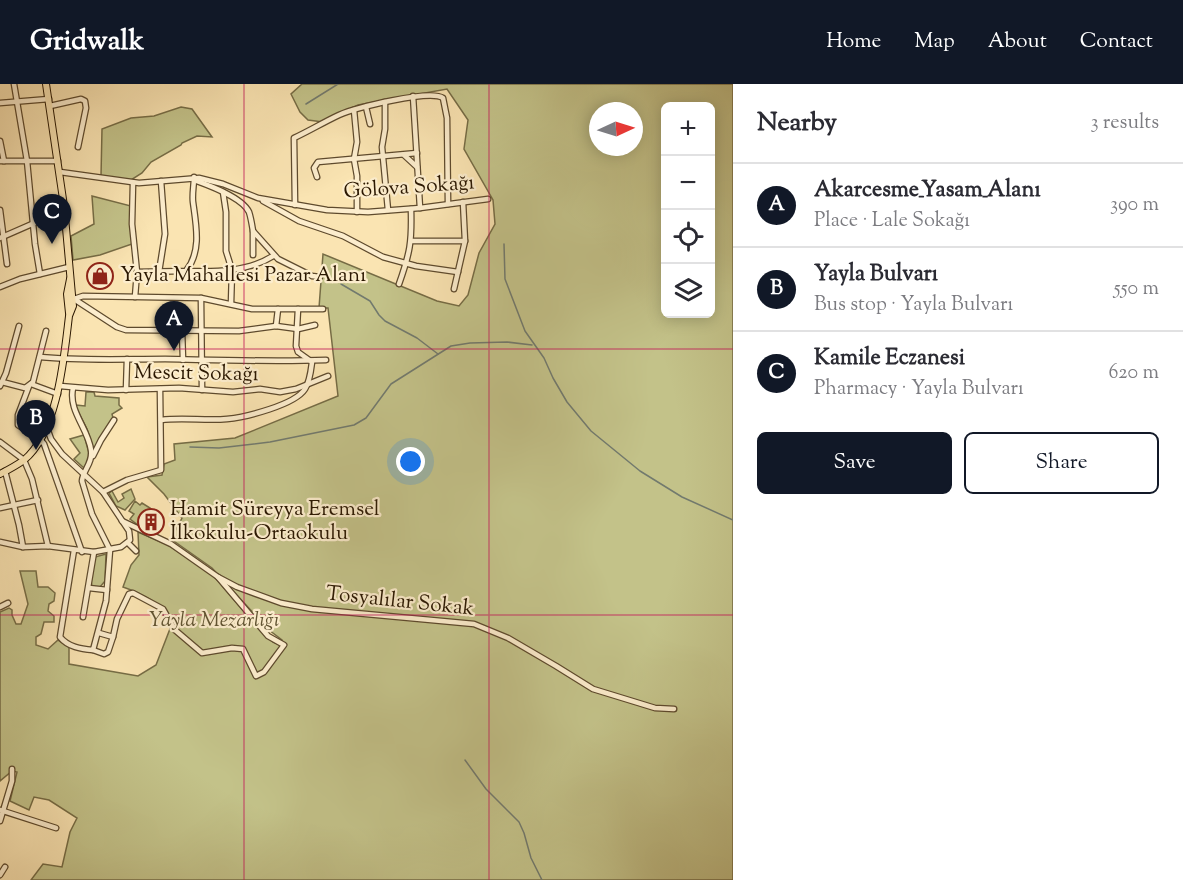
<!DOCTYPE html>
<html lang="en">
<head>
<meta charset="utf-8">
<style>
  body { margin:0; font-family:"Sorts Mill Goudy",serif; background:#f2f2f3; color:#2b2b33 }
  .controls { position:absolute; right:18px; top:18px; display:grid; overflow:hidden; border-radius:9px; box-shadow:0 3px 15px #0003 }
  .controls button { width:54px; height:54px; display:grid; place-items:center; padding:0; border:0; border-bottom:2px solid #e1e1e2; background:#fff; color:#2b2b33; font:30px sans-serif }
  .compass { position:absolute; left:589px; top:18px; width:54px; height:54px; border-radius:50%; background:#fff; box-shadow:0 3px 15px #0003; rotate:86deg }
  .you { position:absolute; left:411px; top:378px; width:21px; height:21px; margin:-15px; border:4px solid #fff; border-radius:50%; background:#1a73e8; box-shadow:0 0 0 9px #1a73e833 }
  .badge { display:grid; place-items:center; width:39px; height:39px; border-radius:50%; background:#111827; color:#fff; font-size:20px; font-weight:700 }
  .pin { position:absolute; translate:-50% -50px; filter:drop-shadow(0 2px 3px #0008) }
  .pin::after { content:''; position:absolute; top:32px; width:21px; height:18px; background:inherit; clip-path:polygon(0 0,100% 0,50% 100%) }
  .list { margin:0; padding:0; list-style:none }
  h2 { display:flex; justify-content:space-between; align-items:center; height:78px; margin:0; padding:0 24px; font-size:26px }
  h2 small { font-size:20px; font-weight:400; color:#7c7c81 }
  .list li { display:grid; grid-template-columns:39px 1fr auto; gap:18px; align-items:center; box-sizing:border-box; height:84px; padding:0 24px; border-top:2px solid #e1e1e2 }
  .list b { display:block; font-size:22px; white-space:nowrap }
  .list p { margin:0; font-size:20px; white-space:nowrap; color:#7c7c81 }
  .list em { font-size:20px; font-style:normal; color:#7c7c81 }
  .actions { display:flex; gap:12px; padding:18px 24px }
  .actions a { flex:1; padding:14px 0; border:2px solid #111827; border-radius:9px; text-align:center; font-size:21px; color:#111827 }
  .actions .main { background:#111827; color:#fff }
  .icon { flex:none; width:33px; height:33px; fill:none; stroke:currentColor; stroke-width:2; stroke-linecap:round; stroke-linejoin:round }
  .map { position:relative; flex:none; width:733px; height:796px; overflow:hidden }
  header { display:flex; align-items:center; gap:36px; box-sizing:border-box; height:84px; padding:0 30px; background:#111827; color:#fff }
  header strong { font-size:28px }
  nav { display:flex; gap:33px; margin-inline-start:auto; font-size:21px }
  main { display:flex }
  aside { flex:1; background:#fff }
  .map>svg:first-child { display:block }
</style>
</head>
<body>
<header>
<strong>Gridwalk</strong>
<nav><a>Home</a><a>Map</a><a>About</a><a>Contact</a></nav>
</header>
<main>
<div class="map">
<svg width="733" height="796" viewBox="0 0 733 796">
  <rect width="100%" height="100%" fill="#fae4b2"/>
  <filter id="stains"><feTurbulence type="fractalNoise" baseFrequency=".00333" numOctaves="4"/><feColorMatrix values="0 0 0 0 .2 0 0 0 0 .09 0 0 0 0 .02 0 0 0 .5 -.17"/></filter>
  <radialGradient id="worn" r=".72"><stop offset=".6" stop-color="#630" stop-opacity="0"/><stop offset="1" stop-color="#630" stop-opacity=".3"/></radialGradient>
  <g fill="#c3c289" stroke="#766c45" stroke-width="1.5" fill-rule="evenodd">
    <path d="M302,0H733V796H31L43,780L62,783L70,748L77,734L49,716L34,713L29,726L10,717L17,688L12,687L0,697V528L9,524L12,526V531L16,540H21L28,520L20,487H36L38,503H48L55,509L54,517L49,520L48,527L54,532V538H44L41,550L36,553V561L48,565L58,556L69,563V580L138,592L156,581L173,537C161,519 143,510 123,503L131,481L139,471L138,448L168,461L211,489L260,546L273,558L280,561L282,556L269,546L212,484L171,455L182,434L164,410L147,393L162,391L164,380L175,376L174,360L235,354L338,312L328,224H319L323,170L437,217L459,222L468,211L479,169L495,140L493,116L464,65L468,36L447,5L358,21L323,38L308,36L300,28L291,10ZM666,22H710V230H666ZM598,27H634V63H598Z"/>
    <polygon points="181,23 192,25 212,53 197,52 182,59 181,61 151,78 142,89 131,96 101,92 102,45 131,34 154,32"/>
    <polygon points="92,112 131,122 132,160 100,171 73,176 71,152 94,140"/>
    <polygon points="86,308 94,308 95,312 119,314 119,321 122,324 112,330 113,334 94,366 87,345 75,321 85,322"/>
    <polygon points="84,351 90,373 85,384 84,384 74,375 80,369 70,355"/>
    <polygon points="131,405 135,415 125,426 116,422 109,409 112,407 118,418 124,414 122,410"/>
    <polygon points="135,417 140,421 142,419 150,424 138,441 130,435 134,430 129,427"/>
    <polygon points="106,470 105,497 100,503 92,503 91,497 95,473"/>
  </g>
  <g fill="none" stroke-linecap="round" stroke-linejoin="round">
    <g stroke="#727a6e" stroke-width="1.5">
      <polyline points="306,20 338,0"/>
      <polyline points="504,160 505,195 525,247 544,274 553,294 567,318 591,347 640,387 682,413 733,436"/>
      <polyline points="341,200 370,217 379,231 385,237 417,254 438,270"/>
      <polyline points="190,363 219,364 270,358 354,341 366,334 391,300 451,262 470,259 507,258 532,261"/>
      <polyline points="465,676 486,705 519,738 524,749 531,774 542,796"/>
    </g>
    <defs>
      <g id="minor">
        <polyline points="14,0 27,77 35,160 40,190"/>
        <polyline points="413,12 420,124"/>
        <polyline points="385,18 385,45 382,63 388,126"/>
        <polyline points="0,19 49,15"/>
        <polyline points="50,22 81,15 85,17 86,24 78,63"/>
        <polyline points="366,23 370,40"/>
        <polyline points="354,26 357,58 354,75 357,92 357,128"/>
        <polyline points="0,57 4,77"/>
        <polyline points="404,71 417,83"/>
        <polyline points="0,77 58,77"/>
        <polyline points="60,88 139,99 199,94 223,100 258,114 327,126 368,128 420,124 488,115"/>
        <polyline points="317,93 314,84 318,78 417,69"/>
        <path d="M194,96C208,101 242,113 249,128C251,134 252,141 253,147"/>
        <polyline points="133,99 132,140 137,188 135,213"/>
        <polyline points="223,108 226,128 226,167 232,186 231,220"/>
        <polyline points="263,117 299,137 343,152 383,173 416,182 458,188"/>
        <path d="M295,121L294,54C309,47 324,38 339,31C355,24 430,5 443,14L447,34L448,120"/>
        <polyline points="0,126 7,180"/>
        <polyline points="0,154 64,126"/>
        <polyline points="412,157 465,157"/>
        <polyline points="253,171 253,147 278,175 312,192 320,193"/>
        <path d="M186,187C215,188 248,188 273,172"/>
        <path d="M137,188L186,187C202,167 196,141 193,118C192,110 194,101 194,93"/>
        <polyline points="159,188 165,150 161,97"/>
        <path d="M399,200C410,169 412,158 411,125"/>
        <polyline points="0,203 20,195 69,183"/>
        <polyline points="454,205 465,157 463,118"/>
        <polyline points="201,214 202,306"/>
        <polyline points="74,215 117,243 126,246 239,247 276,242 298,245 315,241"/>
        <polyline points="74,215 83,212 201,214 252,225 323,225"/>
        <polyline points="276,242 278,225"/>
        <polyline points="182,246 183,276"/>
        <path d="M40,273C82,277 123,275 165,275C218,276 272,278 326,276"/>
        <polyline points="2,298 25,304 33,298 46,247"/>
        <polyline points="31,300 58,310"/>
        <polyline points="0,302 6,289 19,242"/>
        <polyline points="29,302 18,331 18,341 39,354 44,360 82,468"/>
        <polyline points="60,302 108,306 179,304 233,308 260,305 280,308 296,305 328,292"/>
        <path d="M73,304C68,327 88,344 91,366C93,379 83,386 82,397L92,430L110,466L106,517L93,566C81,565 68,563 60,553L74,466"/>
        <polyline points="126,306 127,275"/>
        <path d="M161,336C183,333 205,337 227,335C246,333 295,321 305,305C310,297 311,286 312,278L298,268L296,262L298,225"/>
        <polyline points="0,358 24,376 32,395 48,462"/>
        <polyline points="93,372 101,356 114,336"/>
        <polyline points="5,387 19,441 23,463"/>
        <polyline points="103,408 127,396 161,386 160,305"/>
        <polyline points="0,424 38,416"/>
        <polyline points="0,458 23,463 48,462 94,468 121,463 130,456 129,447 103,408 62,370 51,355 47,344"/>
        <polyline points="128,459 136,467"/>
        <polyline points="218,493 237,503 281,519 312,525 474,540 508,554 556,582 593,605 655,624 674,625"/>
        <polyline points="89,504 107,506"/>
        <polyline points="0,523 8,519"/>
        <polyline points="83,533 94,468"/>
        <polyline points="99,549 113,553 117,535 129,510 133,509 163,525 175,546 202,569 232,564 243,565 256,592 264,588 284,561 268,552 218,493 171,460 122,437"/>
        <polyline points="93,566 104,570 108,568 113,553"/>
        <polyline points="0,726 56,744"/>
        <polyline points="0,737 12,697 12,685"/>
        <polyline points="0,791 5,783"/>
      </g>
      <g id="major">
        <polyline points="69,229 67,210 70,195"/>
        <path d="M0,390C8,386 17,381 24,376C58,348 64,273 69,232L73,222L64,122L46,0"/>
      </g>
    </defs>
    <use href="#minor" stroke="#5e4a2d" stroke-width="7"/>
    <use href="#major" stroke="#2a1701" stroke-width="8"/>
    <use href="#minor" stroke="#fcedcd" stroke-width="4.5"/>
    <use href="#major" stroke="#fae4b2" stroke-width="6"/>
  </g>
  <path fill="none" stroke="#c2185b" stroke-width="1.5" stroke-opacity="0.55" d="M244,0V796M489,0V796M0,265H733M0,531H733"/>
  <defs>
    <symbol id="shop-ring" viewBox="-11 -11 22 22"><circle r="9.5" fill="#fcedcd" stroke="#8f2418" stroke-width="1.5"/><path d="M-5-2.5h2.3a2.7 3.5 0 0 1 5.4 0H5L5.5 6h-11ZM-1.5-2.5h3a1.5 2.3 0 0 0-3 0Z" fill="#8f2418"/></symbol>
    <symbol id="building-ring" viewBox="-11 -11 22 22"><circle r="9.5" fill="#fcedcd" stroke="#8f2418" stroke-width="1.5"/><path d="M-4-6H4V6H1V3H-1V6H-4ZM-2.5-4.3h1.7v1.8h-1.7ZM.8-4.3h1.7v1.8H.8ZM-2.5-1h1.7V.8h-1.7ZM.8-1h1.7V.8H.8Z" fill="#8f2418"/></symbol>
  </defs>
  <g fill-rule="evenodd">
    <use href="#shop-ring" x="85" y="177" width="30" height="30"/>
    <use href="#building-ring" x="136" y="423" width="30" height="30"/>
  </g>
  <g text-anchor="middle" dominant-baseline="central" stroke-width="4.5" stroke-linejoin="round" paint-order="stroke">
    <g font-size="21" fill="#2a1701" stroke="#fcedcd">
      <text transform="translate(409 104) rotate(-4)">Gölova Sokağı</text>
      <text transform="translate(196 290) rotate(1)">Mescit Sokağı</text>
      <text transform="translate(400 518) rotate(6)">Tosyalılar Sokak</text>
    </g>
    <g font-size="21" fill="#2a1701" stroke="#fcedcd" text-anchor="start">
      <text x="120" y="192">Yayla Mahallesi Pazar Alanı</text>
      <text x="170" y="426">Hamit Süreyya Eremsel<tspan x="170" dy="24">İlkokulu-Ortaokulu</tspan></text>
    </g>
    <g font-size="21" font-style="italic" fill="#605331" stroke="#fcedcd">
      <text x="214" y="537">Yayla Mezarlığı</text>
    </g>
  </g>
  <rect width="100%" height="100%" filter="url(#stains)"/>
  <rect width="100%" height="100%" fill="url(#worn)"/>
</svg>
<div class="controls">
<button>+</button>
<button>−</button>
<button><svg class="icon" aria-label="locate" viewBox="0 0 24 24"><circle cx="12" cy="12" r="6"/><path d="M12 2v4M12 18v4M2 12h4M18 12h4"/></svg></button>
<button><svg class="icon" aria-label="layers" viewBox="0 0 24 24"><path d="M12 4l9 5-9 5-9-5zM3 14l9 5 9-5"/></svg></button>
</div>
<svg class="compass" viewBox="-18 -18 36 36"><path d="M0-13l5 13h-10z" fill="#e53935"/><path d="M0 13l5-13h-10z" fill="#7c7c81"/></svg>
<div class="you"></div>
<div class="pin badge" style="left:174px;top:267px">A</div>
<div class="pin badge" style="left:36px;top:366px">B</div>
<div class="pin badge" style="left:52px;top:160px">C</div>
</div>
<aside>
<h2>Nearby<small>3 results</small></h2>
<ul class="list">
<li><span class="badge">A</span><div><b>Akarcesme_Yasam_Alanı</b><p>Place · Lale Sokağı</p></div><em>390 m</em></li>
<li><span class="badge">B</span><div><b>Yayla Bulvarı</b><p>Bus stop · Yayla Bulvarı</p></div><em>550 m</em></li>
<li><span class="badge">C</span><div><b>Kamile Eczanesi</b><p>Pharmacy · Yayla Bulvarı</p></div><em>620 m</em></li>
</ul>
<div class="actions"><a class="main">Save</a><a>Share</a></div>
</aside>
</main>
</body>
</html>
